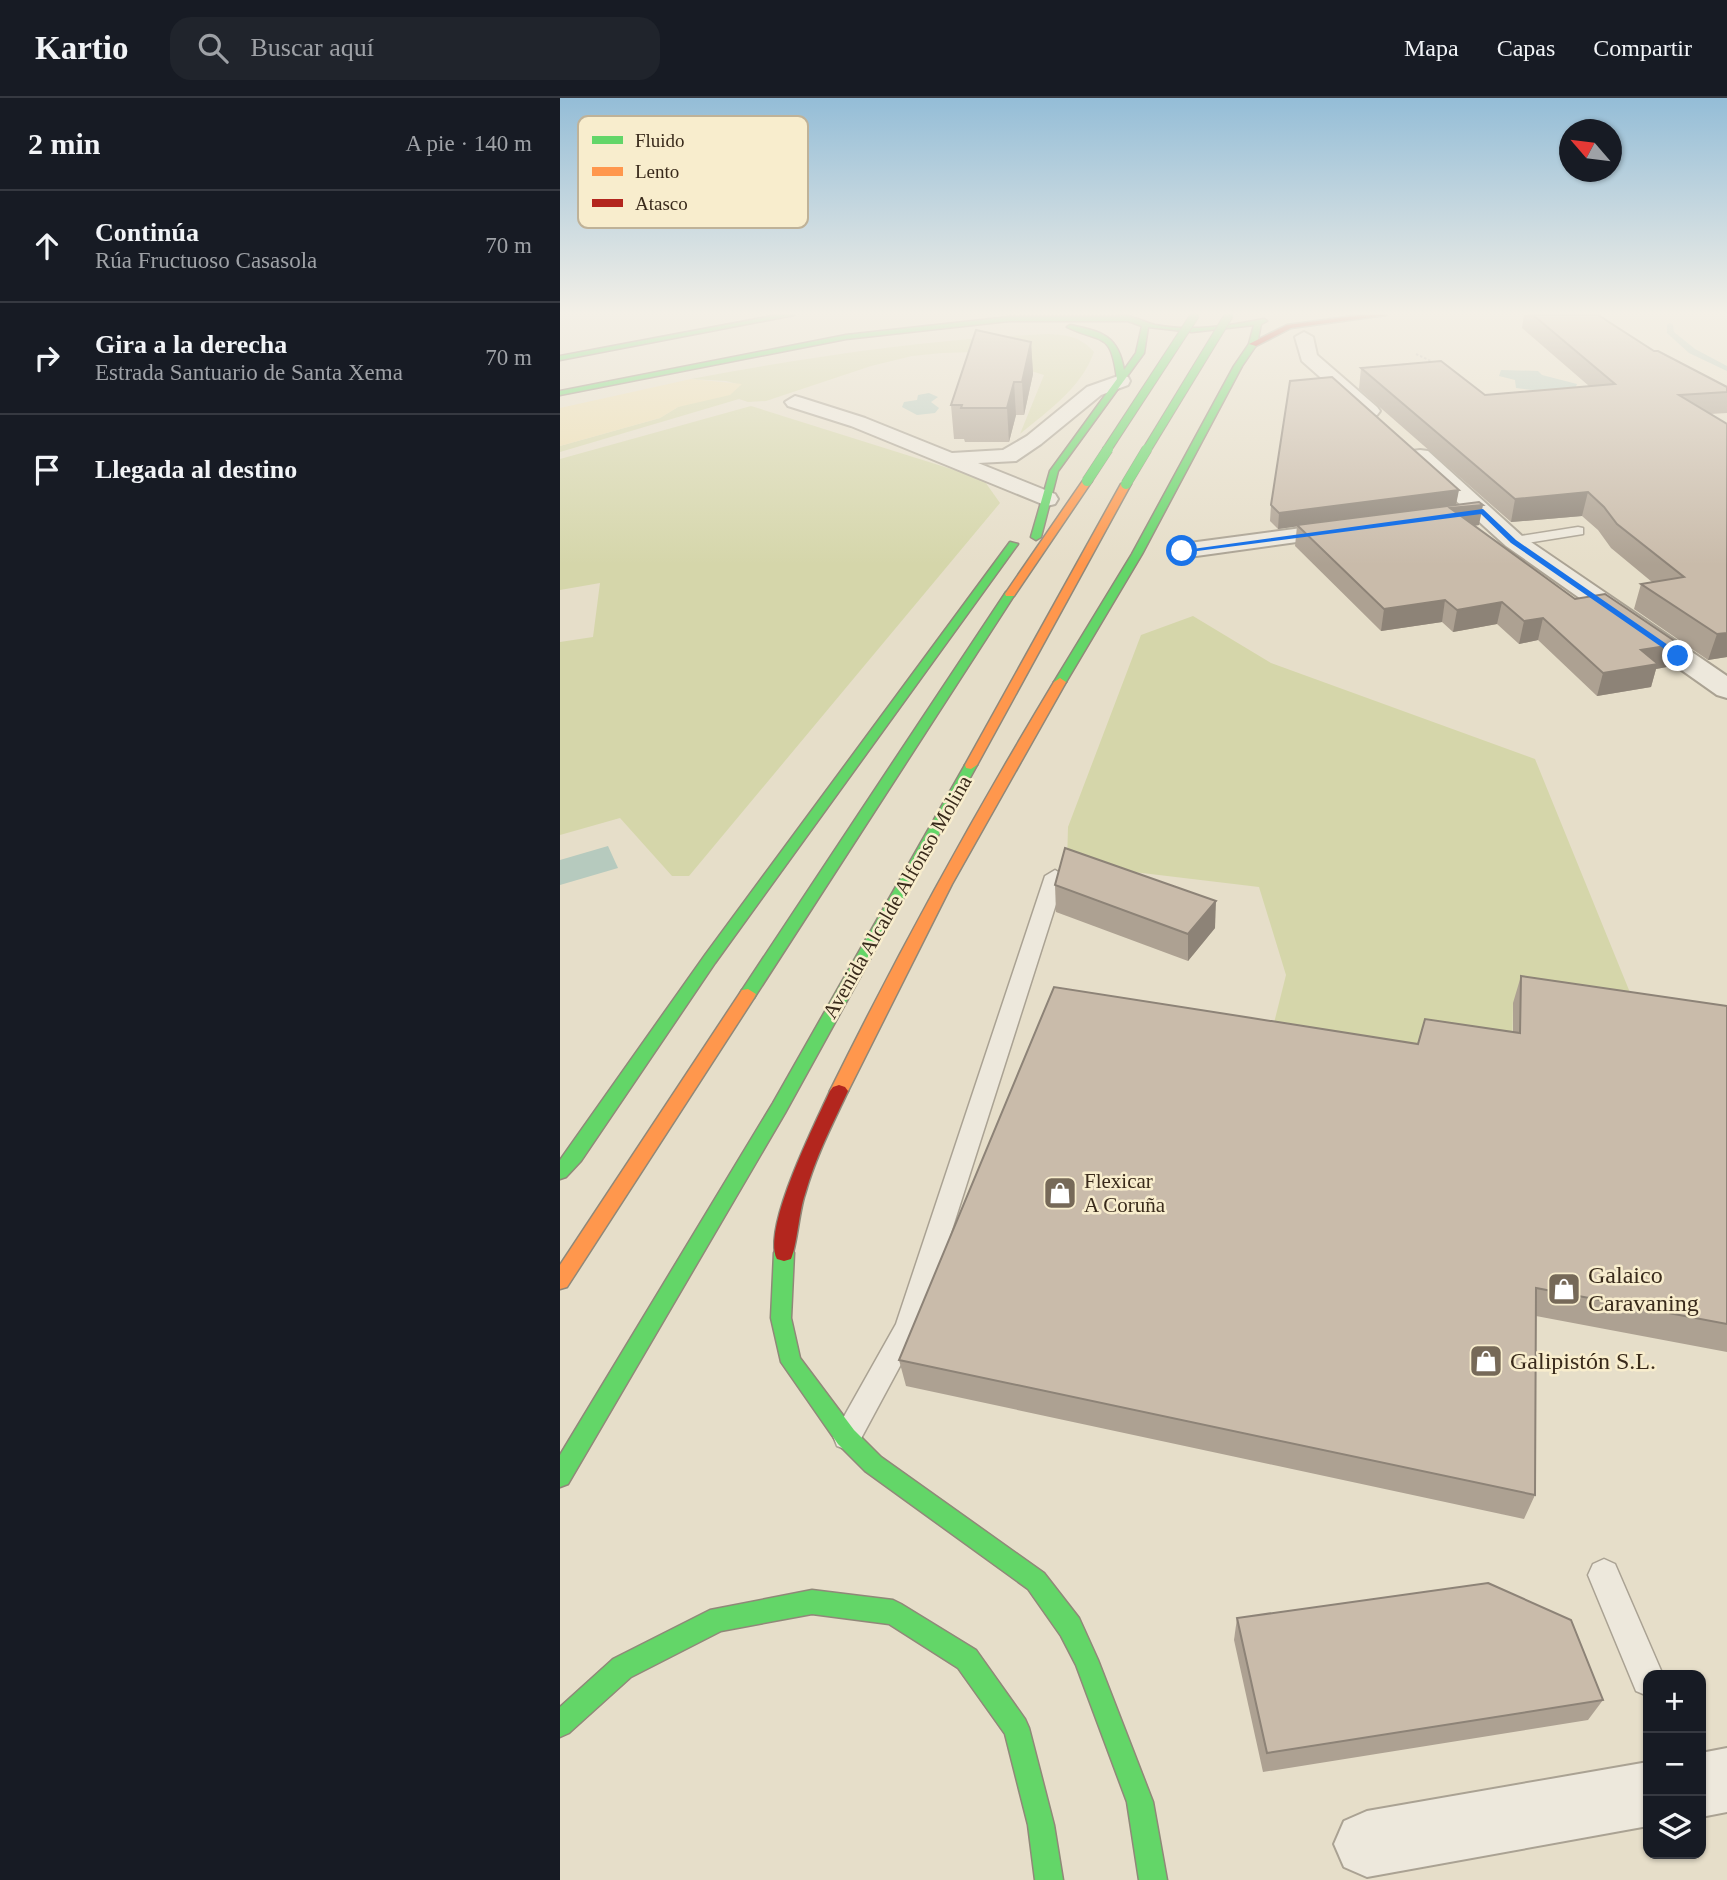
<!DOCTYPE html>
<html lang="es">
<head>
<meta charset="utf-8">
<style>
  body { margin:0; font-family:"Times New Roman",serif; background:#20242c; color:#f1f3f6 }
  .controls { position:absolute; right:21px; bottom:21px; display:grid; overflow:hidden; border-radius:14px; box-shadow:0 2px 5px #0004 }
  .controls button { width:63px; height:63px; display:grid; place-items:center; padding:0; border:0; border-bottom:2px solid #363941; background:#171b24; color:#f1f3f6; font:35px sans-serif }
  .compass { position:absolute; left:999px; top:21px; width:63px; height:63px; border-radius:50%; background:#171b24; box-shadow:0 2px 5px #0004; rotate:298deg }
  .stop { position:absolute; width:21px; height:21px; margin:-16px; border:5px solid #1a73e8; border-radius:50%; background:#fff }
  .stop.end { background:#1a73e8; border-color:#fff; box-shadow:0 2px 7px #0008 }
  .list { margin:0; padding:0; list-style:none }
  h2 { display:flex; justify-content:space-between; align-items:center; height:91px; margin:0; padding:0 28px; font-size:30px }
  h2 small { font-size:23px; font-weight:400; color:#9ea1a6 }
  .list li { display:grid; grid-template-columns:46px 1fr auto; gap:21px; align-items:center; box-sizing:border-box; height:112px; padding:0 28px; border-top:2px solid #363941 }
  .list b { display:block; font-size:26px; white-space:nowrap }
  .list p { margin:0; font-size:23px; white-space:nowrap; color:#9ea1a6 }
  .list em { font-size:23px; font-style:normal; color:#9ea1a6 }
  .icon { flex:none; width:38px; height:38px; fill:none; stroke:currentColor; stroke-width:2; stroke-linecap:round; stroke-linejoin:round }
  .map { position:relative; flex:none; width:1167px; height:1782px; overflow:hidden }
  header { display:flex; align-items:center; gap:42px; box-sizing:border-box; height:98px; padding:0 35px; background:#171b24; border-bottom:2px solid #363941 }
  header strong { font-size:33px }
  nav { display:flex; gap:38px; margin-inline-start:auto; font-size:24px }
  .search { width:490px; height:63px; background:#20242c; display:flex; align-items:center; gap:18px; box-sizing:border-box; padding:0 24px; border-radius:21px; color:#9ea1a6; font-size:26px }
  main { display:flex }
  aside { flex:1; background:#171b24 }
  .map>svg:first-child { display:block }
</style>
</head>
<body>
<header>
<strong>Kartio</strong>
<div class="search"><svg class="icon" aria-label="search" viewBox="0 0 24 24"><circle cx="10" cy="10" r="6"/><path d="M15 15l6 6"/></svg>Buscar aquí</div>
<nav><a>Mapa</a><a>Capas</a><a>Compartir</a></nav>
</header>
<main>
<aside>
<h2>2 min<small>A pie · 140 m</small></h2>
<ul class="list">
<li><svg class="icon" aria-label="ahead" viewBox="0 0 24 24"><path d="M12 20V5M6 11l6-6 6 6"/></svg><div><b>Continúa</b><p>Rúa Fructuoso Casasola</p></div><em>70 m</em></li>
<li><svg class="icon" aria-label="right" viewBox="0 0 24 24"><path d="M7 20v-9h11M14 6l5 5-5 5"/></svg><div><b>Gira a la derecha</b><p>Estrada Santuario de Santa Xema</p></div><em>70 m</em></li>
<li><svg class="icon" aria-label="arrive" viewBox="0 0 24 24"><path d="M6 21V4h12l-3 4 3 4H6"/></svg><div><b>Llegada al destino</b></div></li>
</ul>
</aside>
<div class="map">
<svg width="1167" height="1782" viewBox="0 0 1167 1782">
  <rect width="100%" height="100%" fill="#e6dec9"/>
  <g fill="#d5d6aa">
    <path d="M489,236C508,237 521,239 534,254C521,290 489,312 460,336L484,277L411,254L382,255L352,258L311,268L206,303L188,304L179,301L0,354V348L100,320L118,309L181,287L166,283L131,281C249,259 368,241 489,236Z"/>
    <polygon points="191,308 423,381 440,405 129,778 112,778 60,720 0,737 0,544 33,539 40,485 0,492 0,361"/>
    <polygon points="633,518 711,565 975,661 1082,924 953,906 952,962 714,925 726,877 699,789 507,766 508,729 581,537"/>
  </g>
  <polygon fill="#ecddae" points="131,281 182,286 170,297 118,309 100,320 0,348 0,310"/>
  <g fill="#b6cabe">
    <polygon points="941,272 978,273 982,277 1017,286 1015,291 1004,296 956,290 955,282 939,278"/>
    <polygon points="369,295 378,299 371,304 379,310 375,315 357,317 342,309 344,304 357,302 358,297"/>
    <polygon points="48,748 58,770 0,787 0,762"/>
  </g>
  <g fill="none" stroke-linecap="round" stroke-linejoin="round">
    <polygon fill="#b6cabe" fill-rule="evenodd" points="1110,225 1113,227 1114,234 1135,251 1167,268 1167,273 1129,255 1107,235 1107,227"/>
    <defs>
      <g id="lane">
        <polygon points="1018,429 1023,430 1023,436 954,447 947,443 954,439"/>
        <polygon points="495,772 505,778 361,1229 297,1348 287,1352 277,1348 273,1338 336,1226 485,778"/>
        <polygon points="1044,1461 1055,1466 1103,1577 1088,1577 1088,1598 1076,1593 1028,1477 1033,1466"/>
      </g>
      <g id="street">
        <polygon points="744,234 753,239 757,257 817,309 820,313 817,317 803,317 742,263 735,239"/>
        <polygon points="561,277 568,279 570,283 568,287 541,297 481,346 456,363 418,365 495,396 498,401 495,406 487,408 291,328 228,308 225,304 235,298 242,300 305,320 392,355 443,352 467,338 527,289"/>
        <polygon points="860,352 868,353 962,438 1167,578 1167,600 1157,597 946,448 852,363 849,358 852,353"/>
        <polygon points="786,424 794,426 798,431 794,436 622,460 613,458 610,453 613,448 622,446"/>
        <polygon points="1167,1650 1167,1714 1141,1719 1141,1655"/>
        <polygon points="1088,1664 1088,1728 807,1779 784,1769 774,1746 784,1723 807,1713"/>
      </g>
      <g id="fast">
        <polygon points="218,217 234,217 0,262 0,258"/>
        <path d="M559,217C572,217 583,224 595,227C631,234 669,228 704,221L707,223L701,226L697,246L682,268L582,456L506,584L500,588L494,584L572,456L674,268L689,246L694,227L632,234L588,229L584,255L498,373L481,439L476,442L471,439L490,373L557,281C551,232 542,246 507,229L510,227C542,234 558,237 564,272L576,255L582,228L568,223H449L286,241L0,297V293L286,237L449,219H561Z"/>
        <polygon points="450,444 458,446 155,865 21,1063 6,1079 0,1081 0,1062 145,857"/>
        <polygon points="446,494 455,496 194,900 182,900 180,896 182,892"/>
        <polygon points="411,663 417,667 225,1015 8,1386 0,1389 0,1357 213,1005 405,667"/>
        <polygon points="224,1147 231,1149 234,1155 231,1220 240,1260 294,1332 321,1359 484,1475 519,1520 538,1562 593,1704 607,1782 579,1782 567,1704 516,1567 501,1538 468,1491 305,1373 278,1346 221,1264 211,1220 214,1155 217,1149"/>
        <polygon points="252,1492 333,1502 341,1506 416,1552 465,1621 469,1630 494,1727 503,1782 475,1782 468,1727 445,1636 398,1570 329,1526 252,1516 161,1533 71,1579 9,1635 0,1639 0,1609 53,1561 150,1512"/>
      </g>
      <g id="slow">
        <polygon points="524,381 532,383 454,498 446,498 445,496"/>
        <polygon points="566,383 571,386 417,667 411,671 406,670 405,667 561,386"/>
        <path d="M500,580L506,584L392,786L288,993L285,997H273L270,993C339,853 414,717 494,584Z"/>
        <polygon points="188,891 196,896 194,900 7,1189 0,1191 0,1167 182,892"/>
      </g>
      <g id="jam">
        <polygon points="802,217 826,217 731,230 696,248 689,246 727,227"/>
        <path d="M279,987L285,989L288,993C272,1027 255,1060 245,1096C239,1113 237,1147 231,1161L224,1163L217,1161C202,1130 256,1024 270,993L273,989Z"/>
      </g>
    </defs>
    <use href="#lane" stroke="#aaa293" stroke-width="3"/>
    <use href="#street" stroke="#aaa293" stroke-width="4"/>
    <use href="#fast" stroke="#908879" stroke-width="3"/>
    <use href="#slow" stroke="#908879" stroke-width="3"/>
    <use href="#jam" stroke="#908879" stroke-width="3"/>
    <polyline stroke="#c5bfb3" stroke-width="2" stroke-dasharray="2.5 2" stroke-linecap="butt" points="856,256 877,266"/>
    <use href="#lane" fill="#ede8dc" fill-rule="evenodd"/>
    <use href="#street" fill="#ede8dc" fill-rule="evenodd"/>
    <use href="#fast" fill="#63d668" fill-rule="evenodd"/>
    <use href="#slow" fill="#ff974d" fill-rule="evenodd"/>
    <use href="#jam" fill="#b3261e" fill-rule="evenodd"/>
    <defs>
      <g id="fast-bridge-far1">
        <polyline points="546,353 635,217"/>
        <polyline points="586,353 669,217"/>
      </g>
      <g id="fast-bridge">
        <polyline points="527,383 548,351"/>
        <polyline points="566,386 587,351"/>
      </g>
    </defs>
    <use href="#fast-bridge-far1" stroke="#908879" stroke-width="10" stroke-linecap="butt"/>
    <use href="#fast-bridge" stroke="#908879" stroke-width="11" stroke-linecap="butt"/>
    <use href="#fast-bridge-far1" stroke="#63d668" stroke-width="8"/>
    <use href="#fast-bridge" stroke="#63d668" stroke-width="10"/>
  </g>
  <g fill="#ada192">
    <polygon points="964,217 1038,217 1094,253 1167,289 1167,315 1150,316 1167,326 1167,559 1148,562 1074,511 1081,486 1092,484 1051,450 1038,432 1022,418 951,424 799,291 801,270 925,297 1029,288 962,230"/>
    <polygon points="471,244 473,276 464,317 456,317 449,344 405,344 404,341 394,341 391,307"/>
    <polygon points="896,406 919,427 915,428 1015,501 1119,546 1112,568 1096,571 1091,589 1037,598 978,542 959,546 937,526 893,534 882,524 821,533 735,448 737,428 718,431 710,423 711,407"/>
    <polygon points="495,787 655,830 628,863 496,814"/>
    <polygon points="961,878 1167,908 1167,1254 976,1218 975,1397 964,1421 346,1288 339,1262 858,946 953,934 953,905"/>
    <polygon points="677,1520 1043,1602 1028,1622 703,1674 674,1542"/>
  </g>
  <g fill="#8d8377">
    <polygon points="471,244 473,276 464,317 462,284"/>
    <polygon points="454,284 456,317 449,344 447,310"/>
    <polygon points="899,392 896,407 718,431 719,415"/>
    <polygon points="1028,394 1022,418 951,424 955,401"/>
    <polygon points="923,407 919,427 887,430 890,410"/>
    <polygon points="885,502 882,524 821,533 824,511"/>
    <polygon points="942,504 937,526 893,534 897,512"/>
    <polygon points="983,520 978,542 959,546 964,523"/>
    <polygon points="1167,535 1167,559 1148,562 1157,536"/>
    <polygon points="1119,546 1112,568 1096,571 1091,589 1037,598 1043,575 1081,552"/>
    <polygon points="656,803 655,830 628,863 628,836"/>
  </g>
  <g fill="#c9bbaa" stroke="#8d8377" stroke-width="2">
    <polygon points="973,217 1038,217 1094,253 1098,253 1167,289 1167,294 1119,297 1167,326 1167,535 1157,536 1081,486 1124,479 1057,426 1044,409 1028,394 955,401 801,270 881,263 925,297 1055,286"/>
    <polygon points="416,232 471,244 462,284 454,284 447,310 401,310 402,307 391,307"/>
    <polygon points="772,279 899,392 719,415 711,407 730,283"/>
    <polygon points="919,404 923,407 890,410 1015,501 1045,496 1119,546 1081,552 1098,566 1043,575 983,520 964,523 942,504 897,512 885,502 824,511 737,427"/>
    <polygon points="505,750 656,803 628,836 495,787"/>
    <polygon points="961,878 1167,908 1167,1226 976,1190 975,1397 339,1262 494,889 858,946 865,921 960,935"/>
    <polygon points="928,1485 1011,1522 1043,1602 707,1655 677,1520"/>
  </g>
  <linearGradient id="sky" x2="0" y2="1"><stop stop-color="#94bdd7"/><stop offset="0.46" stop-color="#f4f0e7"/><stop offset="1" stop-color="#f4f0e7" stop-opacity="0"/></linearGradient>
  <rect width="1167" height="467" fill="url(#sky)"/>
  <polygon fill="#1a73e8" points="923,411 956,442 1121,556 1121,559 1116,559 951,445 921,416 622,455 618,453"/>
  <defs>
    <symbol id="shop-square" viewBox="-11 -11 22 22"><rect x="-9" y="-9" width="18" height="18" rx="4" fill="#766958" stroke="#f8edcd"/><path d="M-5-2.5h2.3a2.7 3.5 0 0 1 5.4 0H5L5.5 6h-11ZM-1.5-2.5h3a1.5 2.3 0 0 0-3 0Z" fill="#fff"/></symbol>
  </defs>
  <g fill-rule="evenodd">
    <use href="#shop-square" x="481" y="1076" width="38" height="38"/>
    <use href="#shop-square" x="985" y="1172" width="38" height="38"/>
    <use href="#shop-square" x="907" y="1244" width="38" height="38"/>
  </g>
  <g text-anchor="middle" dominant-baseline="central" stroke-width="5" stroke-linejoin="round" paint-order="stroke">
    <g font-size="21" fill="#392a1b" stroke="#f8edcd">
      <text transform="translate(337 799) rotate(-60)">Avenida Alcalde Alfonso Molina</text>
    </g>
    <g font-size="21" fill="#392a1b" stroke="#f8edcd" text-anchor="start">
      <text x="524" y="1083">Flexicar<tspan x="524" dy="24">A Coruña</tspan></text>
    </g>
    <g font-size="24" fill="#392a1b" stroke="#f8edcd" text-anchor="start">
      <text x="1028" y="1177">Galaico<tspan x="1028" dy="28">Caravaning</tspan></text>
      <text x="950" y="1263">Galipistón S.L.</text>
    </g>
  </g>
  <rect x="18" y="18" width="230" height="112" rx="10" fill="#f8edcd" stroke="#bfb298" stroke-width="2"/>
  <rect x="32" y="38" width="31" height="8" fill="#63d668"/>
  <rect x="32" y="69" width="31" height="9" fill="#ff974d"/>
  <rect x="32" y="101" width="31" height="8" fill="#b3261e"/>
  <g font-size="19" fill="#392a1b">
    <text x="75" y="49">Fluido</text>
    <text x="75" y="80">Lento</text>
    <text x="75" y="112">Atasco</text>
  </g>
</svg>
<div class="controls">
<button>+</button>
<button>−</button>
<button><svg class="icon" aria-label="layers" viewBox="0 0 24 24"><path d="M12 4l9 5-9 5-9-5zM3 14l9 5 9-5"/></svg></button>
</div>
<svg class="compass" viewBox="-18 -18 36 36"><path d="M0-13l5 13h-10z" fill="#e53935"/><path d="M0 13l5-13h-10z" fill="#9ea1a6"/></svg>
<div class="stop" style="left:622px;top:453px"></div>
<div class="stop end" style="left:1118px;top:558px"></div>
</div>
</main>
</body>
</html>
